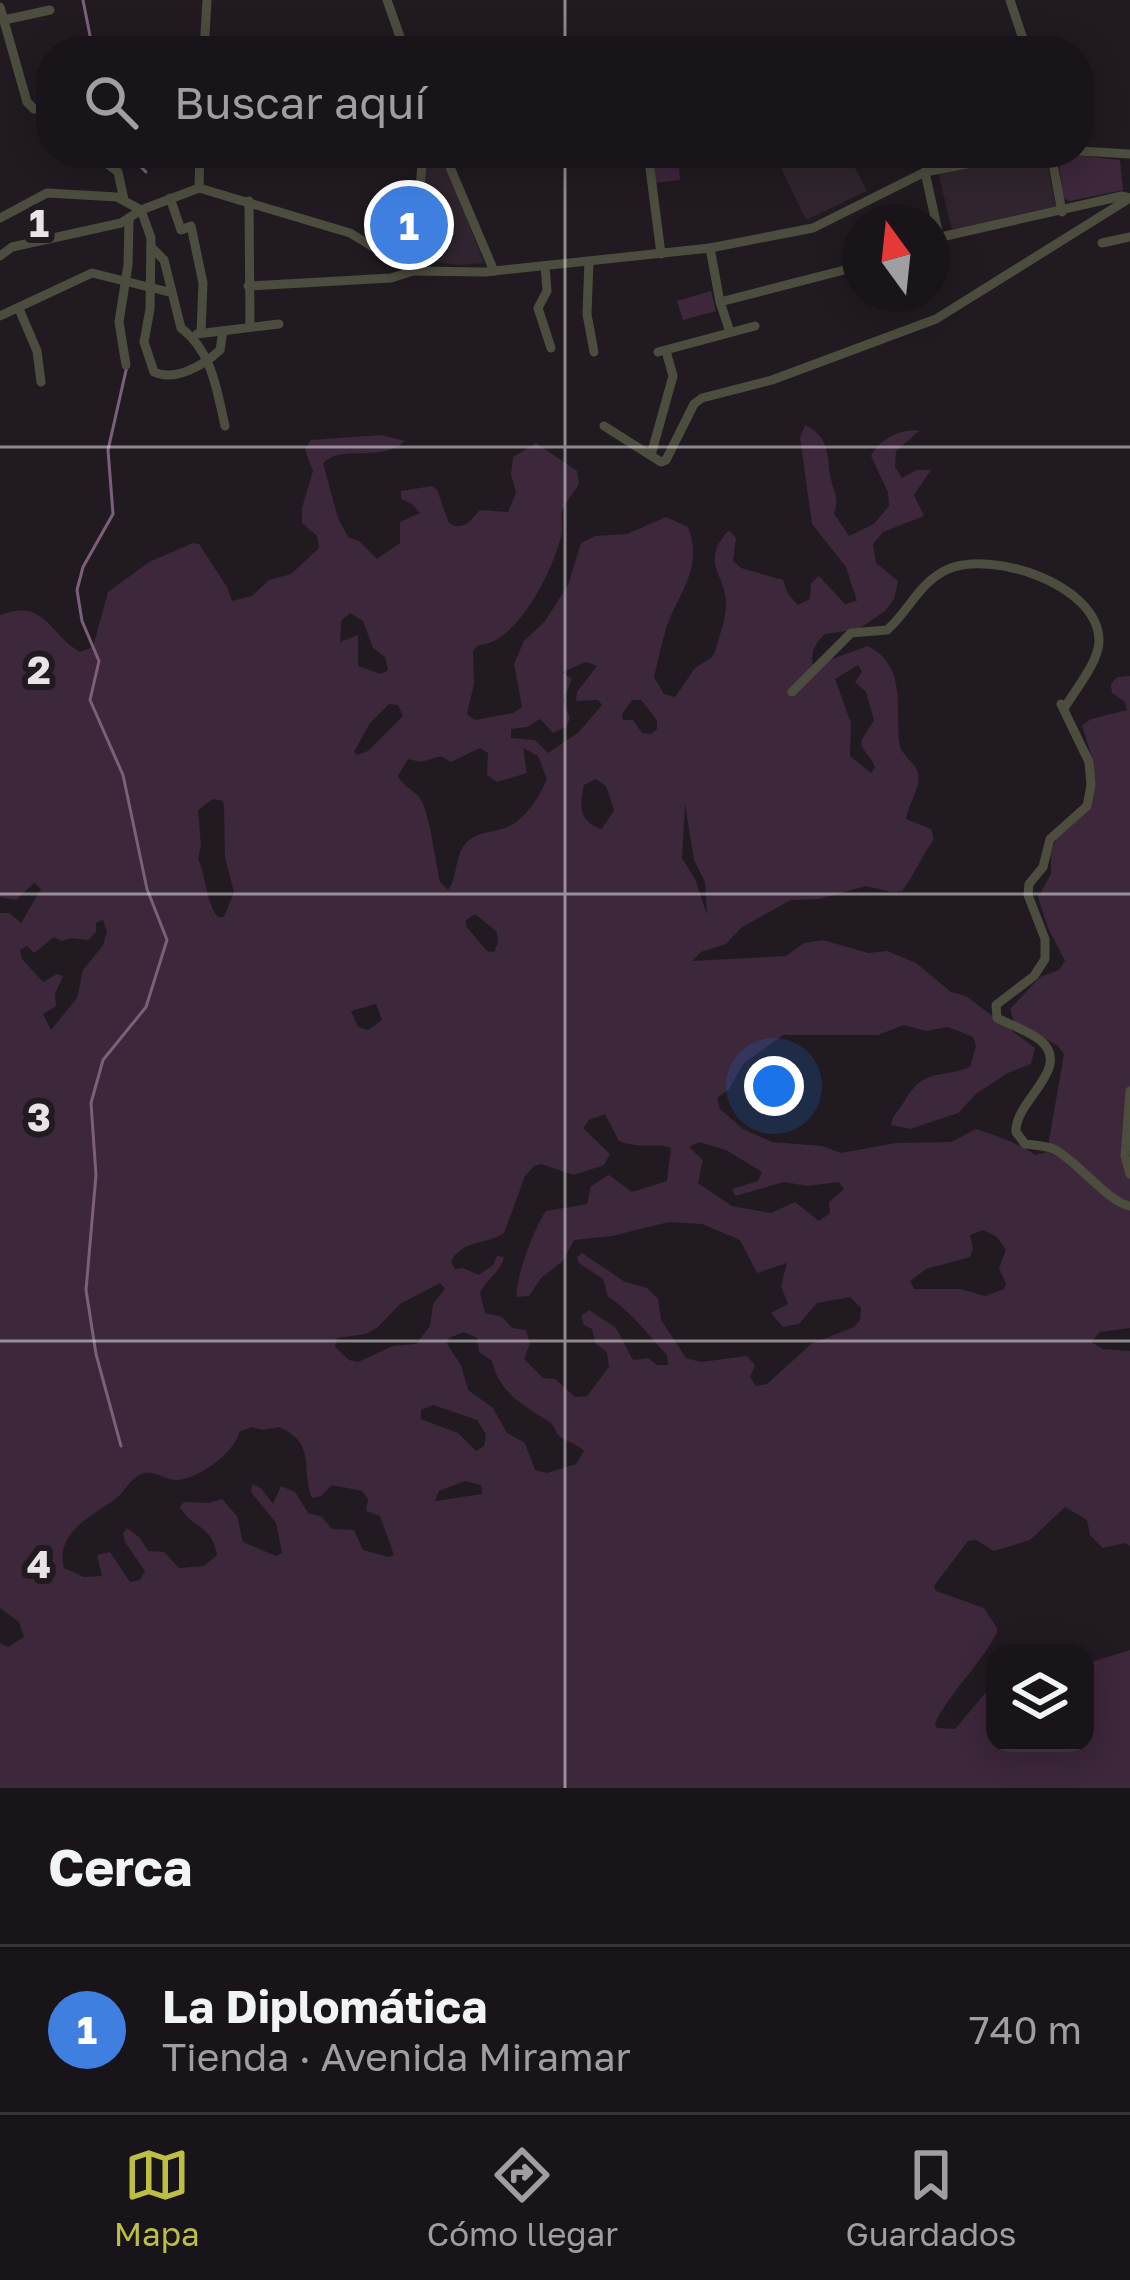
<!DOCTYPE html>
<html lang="es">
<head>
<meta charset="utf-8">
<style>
  body { margin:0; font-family:"Golos Text",sans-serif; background:#262126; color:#f1f3f6 }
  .controls { position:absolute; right:36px; bottom:36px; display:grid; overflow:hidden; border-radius:24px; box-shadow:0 6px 30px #0003 }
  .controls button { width:108px; height:108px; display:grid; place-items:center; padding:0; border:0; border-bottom:3px solid #373338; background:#191419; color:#f1f3f6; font:60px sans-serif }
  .compass { position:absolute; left:842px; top:204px; width:108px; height:108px; border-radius:50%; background:#191419; box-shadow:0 6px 30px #0003; rotate:345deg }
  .you { position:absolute; left:774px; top:1086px; width:42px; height:42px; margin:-30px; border:9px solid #fff; border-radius:50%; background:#1a73e8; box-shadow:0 0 0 18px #1a73e833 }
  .badge { display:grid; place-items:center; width:78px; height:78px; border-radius:50%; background:#bcbf44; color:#fff; font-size:39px; font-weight:700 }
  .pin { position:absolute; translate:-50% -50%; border:6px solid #fff; box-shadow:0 3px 12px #0006 }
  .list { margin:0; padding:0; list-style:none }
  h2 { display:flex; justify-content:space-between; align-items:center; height:156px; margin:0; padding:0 48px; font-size:51px }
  h2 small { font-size:39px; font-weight:400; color:#9f9ea2 }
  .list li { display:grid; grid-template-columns:78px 1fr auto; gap:36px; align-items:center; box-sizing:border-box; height:168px; padding:0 48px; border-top:3px solid #373338 }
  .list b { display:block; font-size:45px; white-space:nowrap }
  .list p { margin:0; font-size:39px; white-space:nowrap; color:#9f9ea2 }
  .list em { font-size:39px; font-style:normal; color:#9f9ea2 }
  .icon { flex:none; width:66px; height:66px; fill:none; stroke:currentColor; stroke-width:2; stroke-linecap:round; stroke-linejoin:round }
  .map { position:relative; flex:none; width:1130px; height:1788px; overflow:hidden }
  .search { position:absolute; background:#191419; box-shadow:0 6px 30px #0003; left:36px; right:36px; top:36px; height:132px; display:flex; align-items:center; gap:30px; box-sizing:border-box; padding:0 42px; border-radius:48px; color:#9f9ea2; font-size:45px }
  .sheet { height:324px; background:#191419 }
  nav { display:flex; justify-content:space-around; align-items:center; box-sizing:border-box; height:168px; border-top:3px solid #373338; background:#191419; font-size:33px; color:#9f9ea2 }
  nav a { display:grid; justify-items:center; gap:6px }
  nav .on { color:#bcbf44 }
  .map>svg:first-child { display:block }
</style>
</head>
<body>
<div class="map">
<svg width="1130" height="1788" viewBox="0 0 1130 1788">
  <rect width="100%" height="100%" fill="#211b21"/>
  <g fill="#30252e">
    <polygon points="424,153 442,153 484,263 460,265 416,260"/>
    <polygon points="774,153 847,153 867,191 806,220"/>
    <polygon points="1045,153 1056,206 952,230 938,172"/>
  </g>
  <g fill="#3d273b" fill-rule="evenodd">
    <polygon points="652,153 678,153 680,180 655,183"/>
    <polygon points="1058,153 1120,160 1123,190 1070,201 1063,198"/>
    <polygon points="711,291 716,311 683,320 677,301"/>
    <path d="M805,425C829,437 827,452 830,475C833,492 840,497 834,514L849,536L874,524L889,506L888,492L871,456C879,440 900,428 919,431L896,451L895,467L902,478L917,470H931L914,495L924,516L883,532L873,544L876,563L898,581L894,599L885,611L859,629L825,634C815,643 810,653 813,666L868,646C906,666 896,705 899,741C900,759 922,762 918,783C916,795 908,806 906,819L931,829L934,839C922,855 915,874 902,891L891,892L866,886L819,899L791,900L742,927L726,944L701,952L692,961L786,956L804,943L823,940L868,953L887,951L916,963L951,992L966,996L1035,1048L1031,1064L1008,1073L977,1093L958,1113L910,1129L891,1125C893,1113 900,1110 905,1100C924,1068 939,1079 970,1067L976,1046L973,1037L948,1027L926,1031L904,1025L878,1035H783L743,1064L729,1089L717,1098L720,1109L743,1129L772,1142L822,1146L841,1153L896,1143L951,1142L976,1129C990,1133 1025,1146 1035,1155L1047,1152L1064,1054L1058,1046L1014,1022L1010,1009L1040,977L1059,970L1065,961L1048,928L1038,897L1051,874V853L1057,836L1088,804L1091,755L1082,725L1091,719L1127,710L1125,702L1112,693L1111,684L1117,677L1130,676V1328L1100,1332L1091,1342L1103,1349L1130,1351V1546L1125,1543L1103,1548L1090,1535L1087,1520L1065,1507L1030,1540L994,1551L976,1540L968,1541L934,1586L936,1591L984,1608L998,1630C981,1665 952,1689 935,1723L937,1728L955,1729L987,1691L995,1689V1743H1085V1664L1130,1650V1788H0V1643L8,1647L24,1637L19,1622L0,1608V913H9L21,923L41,889L34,883L16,900L0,897V615C46,598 48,634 80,652L93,647L108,592L149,562L193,543L199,544L227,587L232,601L252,596L269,580L291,574L319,548L317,536L302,523V508L313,471L305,450L311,440L382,435L405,441C380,464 343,443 323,463L338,518L348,537L359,541L377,559L400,543V522L420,513L412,504L401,499V491L432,486L437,490L449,523C463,532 471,520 480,510L508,512L516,493L511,474L513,457L536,443L577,471L579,484C574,492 567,500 563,509C559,519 564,526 561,537C552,572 516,645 478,645L473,651L474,684L467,714L475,720L513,713L522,707L514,664L524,641L545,621L568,585L581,543L595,536L627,534L666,517L688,527C704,569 678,593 666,629C661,644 658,661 654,677L664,694L675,697L695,668L711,658L715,652C719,636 726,620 726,604C726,574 700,564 727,532L730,531L736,538L733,561L741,568L783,580L788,594L798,605L810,599L811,583L819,576L845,604L857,601L846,567L812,524L800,438ZM350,613L363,621L373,648L385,657L388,670L381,674L358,666V635L340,642L341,621ZM586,662L597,666L577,692L576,701L598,700L602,705L579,732L548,753L535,740L511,738V729L527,727L540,719L553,733L566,727L570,718L563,701L572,679L562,672ZM858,665L862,672L855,682L866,692L874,720L861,741C862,753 872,756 875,768L871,773L850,756L851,723L835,679ZM632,700H641L657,720V729L651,734L642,733L633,720H623L622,714ZM389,704L398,705L403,716L368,751L357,755L354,752L370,723ZM480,748L488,753L487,775L497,782L527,773L523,748L538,756L547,779C540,796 525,821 505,828C494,832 479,832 469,840C453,854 459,876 448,890L440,882C436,865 429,808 419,797C411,788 404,787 398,776L408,759L421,762L441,756L451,762ZM596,779L606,786L614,810L602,829C579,822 579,806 584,785ZM213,799L223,801L224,807L225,858L234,892L224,917H218C205,901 207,878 198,859L201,846L198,810ZM685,804L694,860L705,882L707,915L695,879L682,858ZM475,914L497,932L498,943L494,952L487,951L466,926V920ZM103,920L107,931L103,945L83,970L77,998L51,1030L43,1014L56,1006L55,994L63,976L57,974L43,982L22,959L20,950L27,946L34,953L54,937L62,941L71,938L88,940L96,932V923ZM376,1004L382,1020L368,1030L358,1027L351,1011ZM605,1114L619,1141C642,1150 657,1142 671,1148L667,1181L632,1192L609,1175L591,1186L587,1204L546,1211C535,1226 514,1281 517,1297L529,1296L541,1278L563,1261L574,1240L612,1236L669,1222L702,1224L740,1240L757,1273L787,1263L781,1286L788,1304L771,1313L783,1327L799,1324L817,1303L850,1297L861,1308L860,1320L854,1327L811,1344L767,1384L756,1386L750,1377L755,1365L747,1356L701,1362L686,1358L661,1320L658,1299L647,1288L625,1282L582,1253L577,1257L579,1263L603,1279L608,1297C629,1309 649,1336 667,1355L668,1365H657L648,1358L633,1360L616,1328L589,1310L581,1316L584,1325L592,1329L596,1344L607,1352L609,1367L587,1396L575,1397L555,1379L543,1378L524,1359L530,1344L526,1330L512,1328L502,1317L485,1313L480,1293C486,1278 500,1274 504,1257L497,1256L493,1265L479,1275L463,1268L455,1269L451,1262C460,1240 487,1245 504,1233L525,1176L534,1166L541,1164L574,1175L604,1165L610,1154L583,1128L589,1120ZM699,1142L726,1150L762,1172L758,1181L732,1189L735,1196L784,1182L807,1186L839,1182L844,1189L829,1202L830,1213L819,1221L795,1202L771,1213L732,1206L698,1183L703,1160L689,1147ZM983,1230L997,1237L1006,1250L999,1268L1006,1283L1004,1289L985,1296L960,1289H914L910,1281L926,1269L970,1257L973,1249L970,1235ZM440,1283L445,1289L433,1304L430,1326L416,1344L393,1346L358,1362L349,1360L335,1347L337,1338L366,1334L378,1327L400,1304ZM464,1332L477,1338L479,1352L492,1361C500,1394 522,1404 548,1421C554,1424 555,1431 559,1436C566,1442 576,1443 584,1451L576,1464L547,1473L535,1470L525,1443L507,1433L493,1408L468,1390L461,1365L447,1344L449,1338ZM433,1405L477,1420L486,1434L484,1446L476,1451L458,1433L421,1419V1410ZM252,1427L263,1430L279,1427C317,1444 300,1465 312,1498L321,1496L332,1485L362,1491L368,1499L366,1511L380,1516L394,1555L388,1557L363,1550L354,1530L332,1529L322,1517L308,1513L295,1492L281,1486L273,1504L261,1488L252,1484L251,1492L276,1523L282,1553L276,1556L243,1542L237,1516L222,1499L209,1503L184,1502L180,1507C192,1529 211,1523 217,1555L204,1566L179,1568L164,1552L148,1551L140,1538L127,1528L123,1533L125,1542L145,1571L140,1580L130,1582L110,1552L97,1555L102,1576L84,1577L64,1568C55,1533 90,1517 114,1500C125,1493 129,1479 141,1474C153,1469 165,1480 177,1480C198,1479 236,1452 239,1432ZM465,1481L481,1485L482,1494L435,1501L439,1491Z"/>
  </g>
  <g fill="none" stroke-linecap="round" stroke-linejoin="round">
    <g stroke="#7c5f78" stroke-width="3">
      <polyline points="83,0 93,51"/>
      <polyline points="127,153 146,172"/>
      <polyline points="121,1446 96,1354 86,1290 96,1175 91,1103 103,1060 146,1007 167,940 147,889 123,775 90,700 99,661 82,621 77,590 83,567 113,514 108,450 127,366"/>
    </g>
    <g stroke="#4c4d3e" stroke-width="9">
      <polyline points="387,0 405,51"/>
      <polyline points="1010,0 1027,51"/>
      <polyline points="0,7 27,102 34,109 51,109"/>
      <polyline points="4,20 50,10"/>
      <polyline points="204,51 207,0"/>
      <polyline points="1079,151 1130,154"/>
      <polyline points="93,153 118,172 124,200"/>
      <polyline points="444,153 494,271"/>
      <polyline points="648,153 661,254"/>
      <polyline points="1051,153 1062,212"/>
      <polyline points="925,172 939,236"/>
      <polyline points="199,188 200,153"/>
      <polyline points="170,198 181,230 191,226 203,283 201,333"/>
      <polyline points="249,201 250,327"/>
      <path d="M0,218L47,193L117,197L141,210L151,238L150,309L144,342L154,372C175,382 204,365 220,350L223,331"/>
      <polyline points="932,239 1122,196 1130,198"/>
      <polyline points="1102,243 1130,237"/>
      <path d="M151,247L164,260L181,328C212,351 217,391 225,426"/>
      <polyline points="710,248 720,302 860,266"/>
      <polyline points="0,256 12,247 121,223 141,210 199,188 350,233 413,271 485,272 710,248 813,228 925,172 1024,153"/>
      <polyline points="589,261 587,314 594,352"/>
      <polyline points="545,266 547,291 538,308 551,348"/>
      <polyline points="248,286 391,278 413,271 423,153"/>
      <polyline points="720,302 730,332"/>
      <polyline points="19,309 37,351 41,382"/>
      <polyline points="0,316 92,273 169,292"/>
      <polyline points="197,334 279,324"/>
      <polyline points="658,352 755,326"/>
      <polyline points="126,365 119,322 128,265 129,220"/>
      <polyline points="604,426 661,462 666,460 694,404 702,398 772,380 936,319 1130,198"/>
      <polyline points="651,455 673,376 666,351"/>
      <path d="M792,692L851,633L887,630C909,611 918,584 946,570C990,549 1099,584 1099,641C1099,661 1076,689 1065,707"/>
      <path d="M1061,704L1089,762L1091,785L1087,806L1050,839L1043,867L1029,884L1028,895L1045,939V959L1034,976L996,1005L997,1018C1011,1025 1028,1031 1040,1040C1074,1068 1014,1101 1016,1132L1025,1144C1033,1145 1046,1146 1054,1149C1076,1160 1110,1204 1130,1206"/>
      <polyline points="1130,1091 1125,1156 1130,1174"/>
    </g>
  </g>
  <path fill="none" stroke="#e8e3e7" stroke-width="3" stroke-opacity="0.55" d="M565,0V51M565,153V1788M0,447H1130M0,894H1130M0,1341H1130"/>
  <g font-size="39" text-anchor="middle" font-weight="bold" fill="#e8e3e7" stroke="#211b21" stroke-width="12" stroke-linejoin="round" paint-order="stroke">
    <text x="39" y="237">1</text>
    <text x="39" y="684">2</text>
    <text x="39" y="1131">3</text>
    <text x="39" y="1578">4</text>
  </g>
</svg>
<div class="controls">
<button><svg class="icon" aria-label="layers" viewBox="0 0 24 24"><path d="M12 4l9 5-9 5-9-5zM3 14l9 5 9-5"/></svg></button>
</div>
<svg class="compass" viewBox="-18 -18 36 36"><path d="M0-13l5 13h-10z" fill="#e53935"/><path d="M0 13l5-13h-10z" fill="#9f9ea2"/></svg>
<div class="you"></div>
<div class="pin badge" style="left:409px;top:225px;background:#3f7fe0">1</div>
<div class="search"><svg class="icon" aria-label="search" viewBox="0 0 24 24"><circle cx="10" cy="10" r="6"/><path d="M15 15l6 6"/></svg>Buscar aquí</div>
</div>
<section class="sheet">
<h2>Cerca<small></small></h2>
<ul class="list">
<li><span class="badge" style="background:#3f7fe0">1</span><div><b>La Diplomática</b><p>Tienda · Avenida Miramar</p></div><em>740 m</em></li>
</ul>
</section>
<nav>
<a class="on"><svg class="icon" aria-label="map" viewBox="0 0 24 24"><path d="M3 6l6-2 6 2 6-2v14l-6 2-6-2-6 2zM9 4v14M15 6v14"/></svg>Mapa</a>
<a><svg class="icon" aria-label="directions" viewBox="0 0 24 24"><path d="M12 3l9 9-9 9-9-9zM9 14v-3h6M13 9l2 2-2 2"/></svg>Cómo llegar</a>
<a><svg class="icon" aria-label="saved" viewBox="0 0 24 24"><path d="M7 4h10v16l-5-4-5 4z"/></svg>Guardados</a>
</nav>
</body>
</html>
